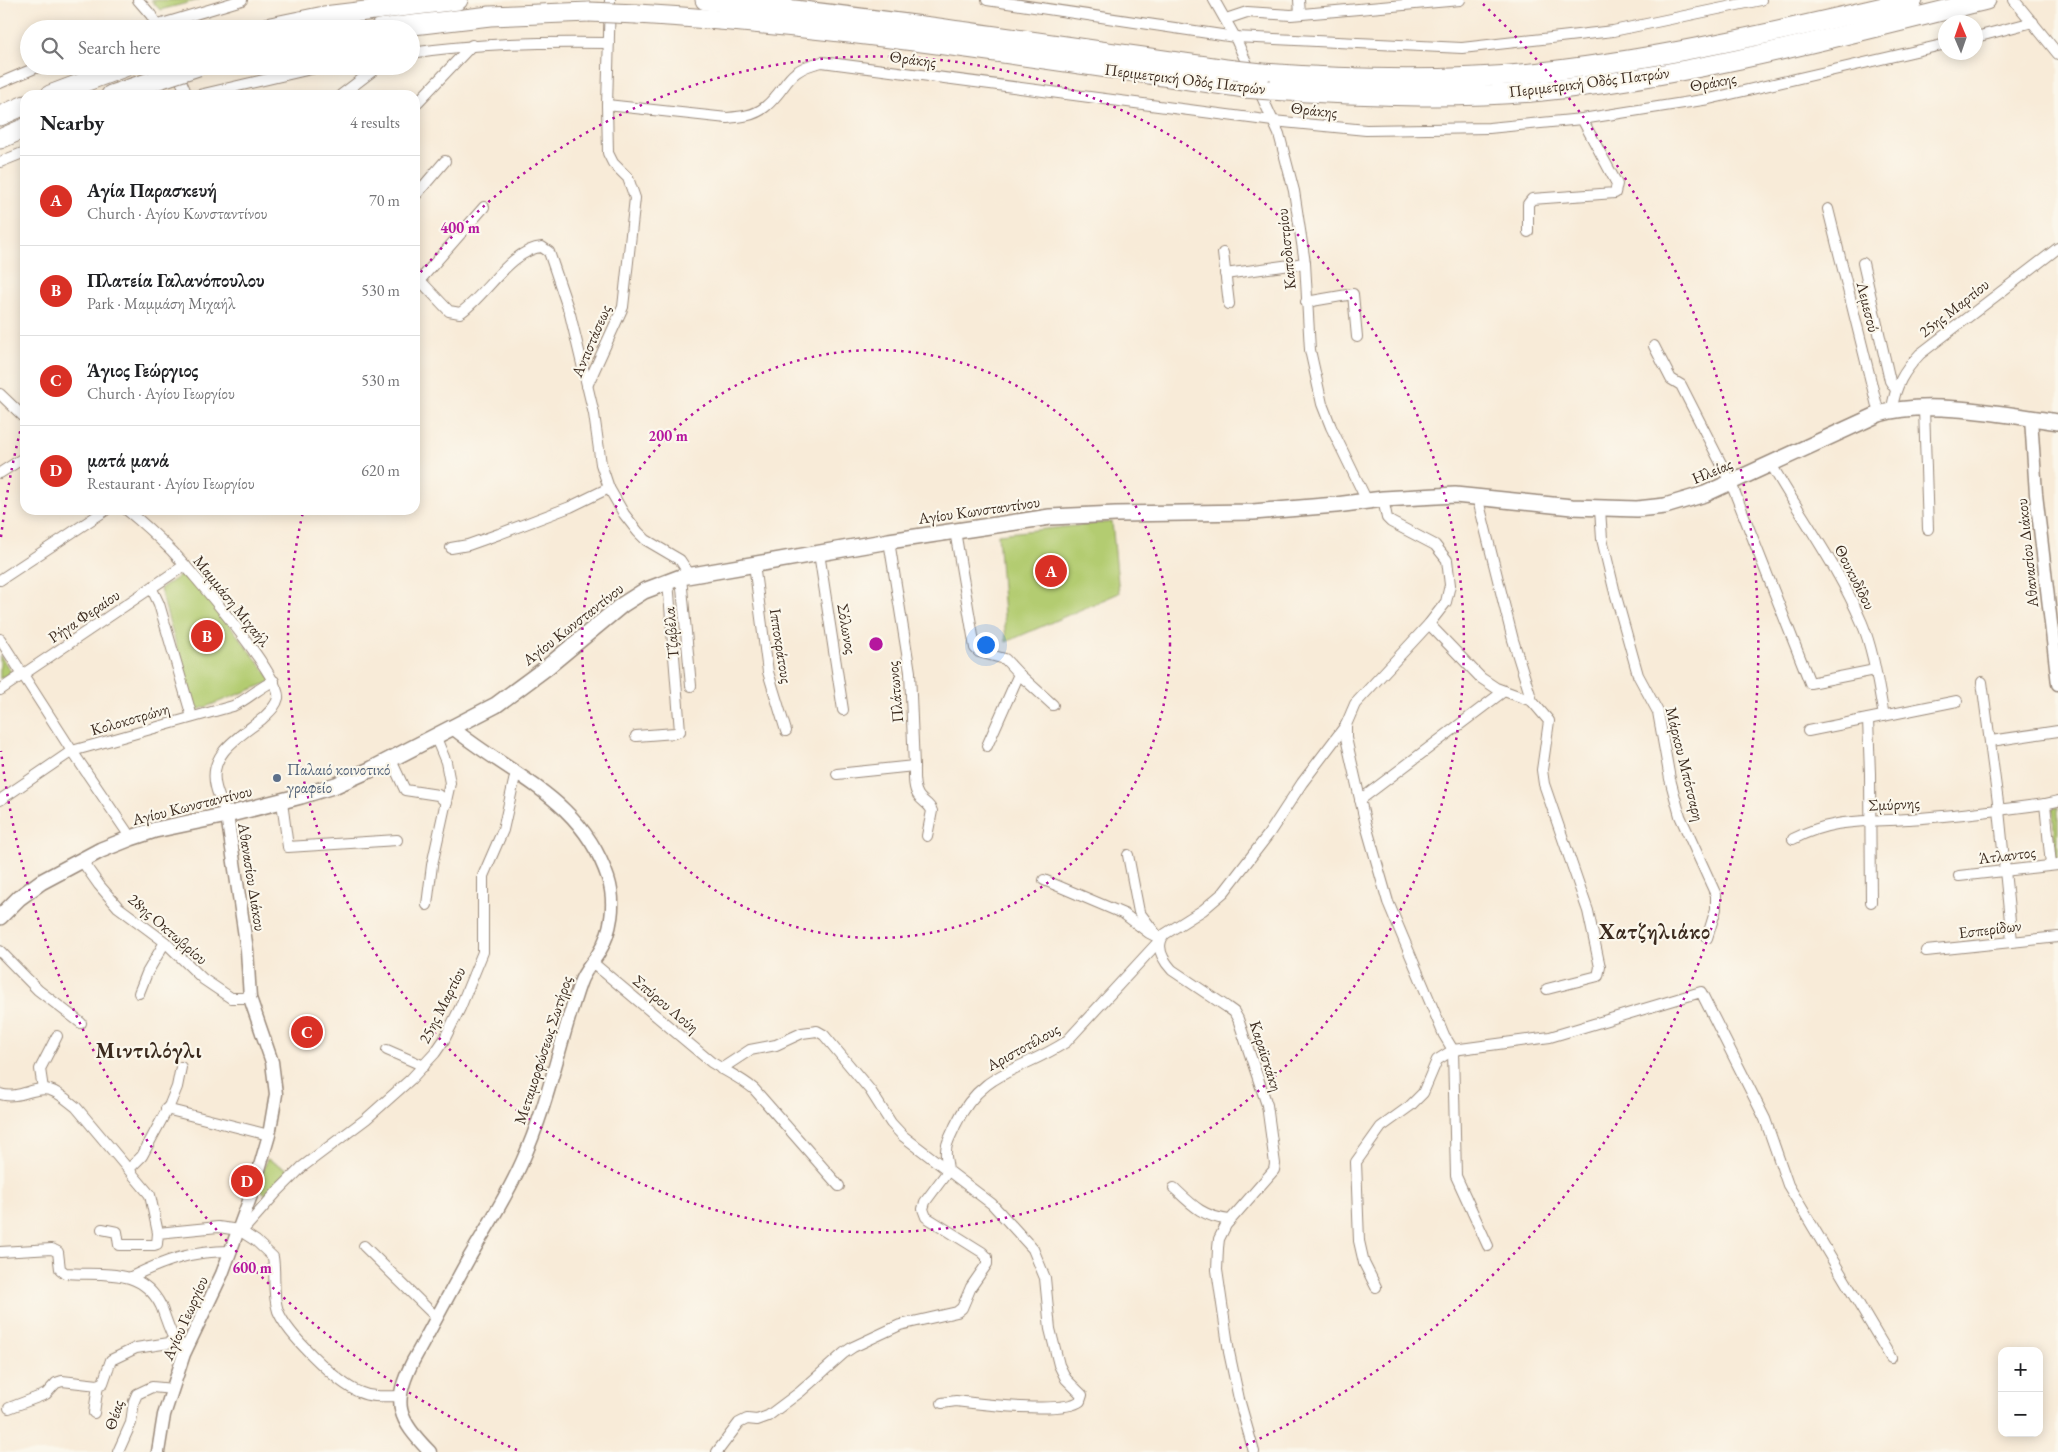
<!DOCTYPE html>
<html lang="en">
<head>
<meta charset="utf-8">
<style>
  body { margin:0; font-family:"EB Garamond",serif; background:#f2f2f2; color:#202124 }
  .controls { position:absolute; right:15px; bottom:15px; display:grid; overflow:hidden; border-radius:10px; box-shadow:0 2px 12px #0003 }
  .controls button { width:45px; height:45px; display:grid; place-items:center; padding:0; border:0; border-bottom:1px solid #e0e0e0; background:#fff; color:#202124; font:25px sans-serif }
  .compass { position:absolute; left:1938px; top:15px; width:45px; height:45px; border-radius:50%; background:#fff; box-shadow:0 2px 12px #0003; rotate:358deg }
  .you { position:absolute; left:985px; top:644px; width:18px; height:18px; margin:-12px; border:4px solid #fff; border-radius:50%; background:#1a73e8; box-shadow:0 0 0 8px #1a73e833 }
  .badge { display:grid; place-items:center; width:32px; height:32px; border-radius:50%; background:#d93025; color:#fff; font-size:16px; font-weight:700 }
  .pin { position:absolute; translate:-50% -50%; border:2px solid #fff; box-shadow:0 1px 5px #0006 }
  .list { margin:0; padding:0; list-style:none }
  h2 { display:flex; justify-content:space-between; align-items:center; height:65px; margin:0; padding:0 20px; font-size:21px }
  h2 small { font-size:16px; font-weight:400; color:#757577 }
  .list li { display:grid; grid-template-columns:32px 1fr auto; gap:15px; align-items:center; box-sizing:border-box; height:90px; padding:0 20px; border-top:1px solid #e0e0e0 }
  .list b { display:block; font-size:19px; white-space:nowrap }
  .list p { margin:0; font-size:16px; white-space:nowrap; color:#757577 }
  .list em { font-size:16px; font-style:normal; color:#757577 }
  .icon { flex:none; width:28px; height:28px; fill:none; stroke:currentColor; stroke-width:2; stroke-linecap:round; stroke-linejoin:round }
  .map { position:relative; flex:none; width:2058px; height:1452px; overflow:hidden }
  .search { position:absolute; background:#fff; box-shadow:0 2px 12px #0003; left:20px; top:20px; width:400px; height:55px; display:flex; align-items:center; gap:12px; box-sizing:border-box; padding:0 18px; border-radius:28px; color:#757577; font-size:19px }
  .panel { position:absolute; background:#fff; box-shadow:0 2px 12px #0003; left:20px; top:90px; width:400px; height:425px; border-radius:15px }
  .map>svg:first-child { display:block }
</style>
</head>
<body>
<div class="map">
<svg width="2058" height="1452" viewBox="0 0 2058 1452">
  <rect width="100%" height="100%" fill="#fbf7ec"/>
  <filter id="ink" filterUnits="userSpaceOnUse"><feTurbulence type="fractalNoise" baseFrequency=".02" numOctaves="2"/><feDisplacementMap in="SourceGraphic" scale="10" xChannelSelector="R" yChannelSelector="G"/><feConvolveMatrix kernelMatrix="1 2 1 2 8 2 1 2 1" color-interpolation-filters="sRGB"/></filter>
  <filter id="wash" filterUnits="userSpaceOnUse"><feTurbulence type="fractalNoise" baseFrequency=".0096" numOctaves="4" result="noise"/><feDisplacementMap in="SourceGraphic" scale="20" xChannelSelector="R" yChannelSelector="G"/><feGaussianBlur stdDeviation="1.12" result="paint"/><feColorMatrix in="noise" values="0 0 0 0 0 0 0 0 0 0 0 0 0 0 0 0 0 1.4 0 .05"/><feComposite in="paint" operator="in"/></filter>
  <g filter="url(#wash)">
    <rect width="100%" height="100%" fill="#f8ebd8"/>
    <g fill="#b3cc71" stroke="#777b48">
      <polygon points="151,0 199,0 160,10"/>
      <polygon points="1112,522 1119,593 1006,642 998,534"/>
      <polygon points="185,572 221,614 273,681 195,711 160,589"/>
      <polygon points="0,655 11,672 0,679"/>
      <polygon points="2058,807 2058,857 2055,858 2053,808"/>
      <polygon points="267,1159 293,1172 269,1197 258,1188"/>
    </g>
  </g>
  <g filter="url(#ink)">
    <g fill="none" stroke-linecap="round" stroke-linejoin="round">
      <defs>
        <g id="minor">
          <polyline points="138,0 151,15 159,29"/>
          <polyline points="987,0 1235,37 1462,48 1613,31 1761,0"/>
          <polyline points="1214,0 1235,37 1251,73"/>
          <polyline points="1299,0 1300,14"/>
          <polyline points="2014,0 2058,54"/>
          <polyline points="1226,19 1247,12 1291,15 1460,0"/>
          <polyline points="145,29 242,0"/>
          <polyline points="1976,37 2033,22"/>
          <path d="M411,53C477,43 542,42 609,43"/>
          <polyline points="176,69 187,95"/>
          <polyline points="0,83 40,66"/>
          <polyline points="1257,86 1279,134 1294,191 1305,263 1310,350 1322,404 1331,427 1367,501"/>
          <polyline points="199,95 324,66"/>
          <polyline points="341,95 379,66"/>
          <polyline points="415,105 472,45"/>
          <path d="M607,105L727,118C740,117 754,116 765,107C790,86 784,70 822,62L1273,121L1366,130L1489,128L1582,119L1709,99L1946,44"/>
          <polyline points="0,162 25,152"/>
          <polyline points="415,196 445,161"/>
          <polyline points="1828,209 1879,414"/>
          <polyline points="1528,232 1528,204 1532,199 1615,193 1617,184 1582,119"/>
          <polyline points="1223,253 1229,304"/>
          <polyline points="1863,263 1890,381 1896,390"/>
          <polyline points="1225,274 1305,263"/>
          <path d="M415,275L449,311L460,313C484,298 511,249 542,247L549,252L570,314L594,414L601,464L609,488L624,514L638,532L646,540L680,560L690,575"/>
          <polyline points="420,280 484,207"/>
          <polyline points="1306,302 1353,294 1357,337"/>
          <polyline points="1654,346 1671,379 1681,385 1731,483 1810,683 1875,670"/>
          <polyline points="587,386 623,307 635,198 628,178 613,163 608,153 607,105 610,0"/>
          <polyline points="0,394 25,418"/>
          <polyline points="1924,408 1928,529"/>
          <path d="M1892,409C1895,386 1904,371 1920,354L2058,248"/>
          <path d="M1771,464C1801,517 1838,566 1862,623C1874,652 1878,685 1884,716"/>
          <polyline points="0,473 25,457"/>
          <polyline points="1477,496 1513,640 1532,701 1549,721 1542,770 1544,784 1588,911 1600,967 1598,976 1547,989"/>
          <polyline points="1383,499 1387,518 1391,522 1435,545 1447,560 1450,585 1446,602 1429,624 1355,704 1346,725 1346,738 1366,825 1388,902 1444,1035 1453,1050 1456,1176 1488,1246"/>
          <polyline points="1600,509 1602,539 1614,589 1638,675 1658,712 1670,779 1680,816 1716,895 1716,909 1707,938"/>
          <path d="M127,510C143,523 158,537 172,551C190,570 283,678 278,698C276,707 268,713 262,719C241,736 207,753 216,787C218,796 223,806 227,815"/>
          <polyline points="955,531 975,648 979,652 1005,659 1019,674 987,746"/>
          <polyline points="451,548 468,545 499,534 570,507 609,488"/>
          <polyline points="819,553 843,710"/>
          <polyline points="754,564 768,672 786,731"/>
          <polyline points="681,577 691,686"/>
          <polyline points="0,580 106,510"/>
          <polyline points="152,589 159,604 192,717"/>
          <polyline points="1429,624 1481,678 1496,688 1532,701"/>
          <polyline points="0,639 72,751 131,838"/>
          <polyline points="1019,674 1053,705"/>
          <polyline points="1982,682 1999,810 2012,941"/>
          <polyline points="0,690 185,565"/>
          <polyline points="1868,719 1870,774 1871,902"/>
          <polyline points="1808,731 1957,701"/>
          <polyline points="636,736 675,733 680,731 668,581"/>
          <polyline points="1991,741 2058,731"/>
          <polyline points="391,760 405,790 438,795 447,803"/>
          <path d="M914,766C914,775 913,787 918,795C922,802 929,803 932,811L927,836"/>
          <polyline points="837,774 914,766 910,672 889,541"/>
          <path d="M0,800L72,751L233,706C249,699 259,687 274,681"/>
          <polyline points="1360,800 1504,691"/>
          <polyline points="282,802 288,847 397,840"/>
          <polyline points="2045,804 2051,865"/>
          <path d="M1793,839C1833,818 1865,822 1908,819C1954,816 2000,810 2045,804L2058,801"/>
          <polyline points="1128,855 1139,912 1155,933"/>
          <polyline points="82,861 99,885 118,907 165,942 203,979 231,998 250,998"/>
          <polyline points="1959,876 2058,865"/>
          <polyline points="1044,880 1124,914 1149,933 1161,939"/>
          <polyline points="427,905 432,865 450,783 446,762 436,738"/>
          <polyline points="0,951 38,990 81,1023"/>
          <polyline points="1926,951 2058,937"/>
          <path d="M592,962L711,1062C725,1071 741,1078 754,1089L839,1186"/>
          <polyline points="139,993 147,973 165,942"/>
          <polyline points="387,1050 424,1066"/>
          <path d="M721,1069L750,1050L776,1045L802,1033L817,1031L824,1035L870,1090L891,1123L903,1136L992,1204L1033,1249L1045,1278L1050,1329L1059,1365L1066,1379L1082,1395L1080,1401C1064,1414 979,1404 956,1401L942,1403"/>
          <polyline points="43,1089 40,1069 57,1036"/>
          <path d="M0,1094C20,1100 35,1085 50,1090C60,1093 68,1101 76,1107L150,1195L158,1233"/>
          <polyline points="166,1109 269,1135"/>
          <polyline points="129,1169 142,1156 170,1104 177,1087 181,1067"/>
          <path d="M948,1171C948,1164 945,1158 946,1151C946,1142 952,1134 955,1126C981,1070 1020,1072 1066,1042L1161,939"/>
          <path d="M1174,1188C1193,1206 1202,1216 1229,1220"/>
          <path d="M102,1229L117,1232L119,1245H154L157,1244L158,1233L218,1227L239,1230L256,1241L273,1257C276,1275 272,1293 278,1311C287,1334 337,1383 359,1392C372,1398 387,1396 401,1396"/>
          <polyline points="239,1230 245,1228 276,1193 302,1167 366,1119 411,1079 435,1053 444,1040 460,1008 483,952 483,876 503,830 516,772"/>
          <polyline points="364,1246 437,1318"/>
          <path d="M0,1252L52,1249L58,1252L60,1269L65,1273C102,1276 141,1266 161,1306C166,1318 169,1331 176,1342L187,1347"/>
          <path d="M131,1277C166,1260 192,1251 231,1251"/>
          <polyline points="1376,1287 1364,1263 1359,1241 1356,1162 1381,1127 1410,1106 1423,1093 1437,1060 1453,1050 1550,1037 1701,992 1765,1119 1788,1185 1891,1358"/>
          <polyline points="9,1408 46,1394 56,1383 62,1381 98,1385"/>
          <polyline points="94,1413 98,1385 103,1383 111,1360 136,1348 176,1342"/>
          <polyline points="118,1452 131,1423 134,1401 137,1394 152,1387 173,1389"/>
          <polyline points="717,1452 739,1423 747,1419 757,1420 768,1416 800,1392 844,1353 853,1347 900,1325 957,1312 962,1308 971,1287 987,1264 987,1257 982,1252 926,1217 923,1209 925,1202 948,1171"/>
          <path d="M1254,1452L1239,1399L1229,1352L1217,1270L1218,1248L1219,1239L1226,1225L1274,1170L1275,1164L1267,1105L1238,1019L1234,1012L1227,1007L1172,970C1163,960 1154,946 1165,934L1203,910L1224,892L1268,835L1302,783L1346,725"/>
        </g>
        <g id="tertiary">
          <polyline points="2031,418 2036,494 2058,684"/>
          <polyline points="158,1452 164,1415 184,1354 222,1274 253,1190 269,1135 276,1094 272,1062 250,998 247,950 227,815"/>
          <path d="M430,1452C398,1419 391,1404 413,1361C432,1327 450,1292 469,1258C487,1227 507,1196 522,1162C549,1103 559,1043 580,983C584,971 592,964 598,954C612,932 616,902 608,878C581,798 513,777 454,729"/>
        </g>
        <path id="secondary" d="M0,917L19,898L41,882L101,850L131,838L155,830L227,815L301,796L336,785L372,769L496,705L546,668L622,605L644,591L681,577L889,541L1050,517L1116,514L1253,512L1336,505L1383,499L1455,495L1572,507L1637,509L1665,506L1705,494L1879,414C1927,399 2008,415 2058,422"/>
        <g id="motorway">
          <path d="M705,0C882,18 1058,45 1234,70"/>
          <path d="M637,14C840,26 1042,59 1244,88"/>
          <polyline points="261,29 324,16 458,0"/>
          <polyline points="379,29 490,16 589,12"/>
          <path d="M1262,73C1355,80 1449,82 1542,72C1667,58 1790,29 1913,0"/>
          <path d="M1270,90C1360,95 1452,100 1542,91C1693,76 1840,36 1986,0"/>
          <polyline points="50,95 127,66"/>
          <polyline points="111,95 156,80"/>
          <polyline points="0,116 25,105"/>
          <polyline points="0,139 25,128"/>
        </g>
      </defs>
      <use href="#minor" stroke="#9a8a7b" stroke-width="12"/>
      <use href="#tertiary" stroke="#9a8a7b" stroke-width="15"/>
      <use href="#secondary" stroke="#9a8a7b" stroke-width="18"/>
      <use href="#motorway" stroke="#9a8a7b" stroke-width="21"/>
      <use href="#minor" stroke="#fff" stroke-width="10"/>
      <use href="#tertiary" stroke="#fff" stroke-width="12"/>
      <use href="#secondary" stroke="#fff" stroke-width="15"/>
      <use href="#motorway" stroke="#fff" stroke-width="19"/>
      <defs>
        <g id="motorway-bridge">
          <polyline points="589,12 637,14"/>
          <polyline points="1234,70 1262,73"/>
          <polyline points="156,80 198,66"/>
          <polyline points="1244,88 1270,90"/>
        </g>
      </defs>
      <use href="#motorway-bridge" stroke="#9a8a7b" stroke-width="21" stroke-linecap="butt"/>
      <use href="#motorway-bridge" stroke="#fff" stroke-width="19"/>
    </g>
  </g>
  <g fill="none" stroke="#b5179e" stroke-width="2.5" stroke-dasharray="2.5 5">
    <circle cx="876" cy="644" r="294"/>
    <path d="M416 278A588 588 0 1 1 303 512"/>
    <path d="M517 1450A882 882 0 0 1 1 751M1 537A882 882 0 0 1 24 416M1483 4A882 882 0 0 1 1235 1450"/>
  </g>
  <circle fill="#5c6f8a" stroke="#fbf7ec" stroke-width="2" cx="277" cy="778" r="5"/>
  <g text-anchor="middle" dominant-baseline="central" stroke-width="4.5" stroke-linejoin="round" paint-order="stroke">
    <g font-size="16" fill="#3b2a1e" stroke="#fbf7ec">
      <text transform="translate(913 59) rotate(7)">Θράκης</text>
      <text transform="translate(1185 79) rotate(7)">Περιμετρική Οδός Πατρών</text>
      <text transform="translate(1589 82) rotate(-7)">Περιμετρική Οδός Πατρών</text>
      <text transform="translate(1713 82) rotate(-11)">Θράκης</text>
      <text transform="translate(1314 110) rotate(6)">Θράκης</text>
      <text transform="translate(1286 249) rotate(-96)">Καποδιστρίου</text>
      <text transform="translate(1868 307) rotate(76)">Λεμεσού</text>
      <text transform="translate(1954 308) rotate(-38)">25ης Μαρτίου</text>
      <text transform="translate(591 341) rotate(-67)">Αντιστάσεως</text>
      <text transform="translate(1712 471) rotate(-23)">Ηλείας</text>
      <text transform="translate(979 510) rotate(-8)">Αγίου Κωνσταντίνου</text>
      <text transform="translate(2027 553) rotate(-96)">Αθανασίου Διάκου</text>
      <text transform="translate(1855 577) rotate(63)">Θουκυδίδου</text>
      <text transform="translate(232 601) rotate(51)">Μαμμάση Μιχαήλ</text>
      <text transform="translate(84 616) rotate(-34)">Ρήγα Φεραίου</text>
      <text transform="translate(573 624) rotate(-38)">Αγίου Κωνσταντίνου</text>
      <text transform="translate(847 629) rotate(80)">Σόλωνος</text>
      <text transform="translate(671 633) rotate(-95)">Τζαβέλα</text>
      <text transform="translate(781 646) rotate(81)">Ιπποκράτους</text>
      <text transform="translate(895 692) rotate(-95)">Πλάτωνος</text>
      <text transform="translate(130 719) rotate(-16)">Κολοκοτρώνη</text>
      <text transform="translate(1685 764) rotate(76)">Μάρκου Μπότσαρη</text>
      <text transform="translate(1894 804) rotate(-3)">Σμύρνης</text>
      <text transform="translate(192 805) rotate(-14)">Αγίου Κωνσταντίνου</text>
      <text transform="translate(2007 855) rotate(-7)">Άτλαντος</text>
      <text transform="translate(252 877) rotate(81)">Αθανασίου Διάκου</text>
      <text transform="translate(168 929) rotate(41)">28ης Οκτωβρίου</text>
      <text transform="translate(1990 929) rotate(-7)">Εσπερίδων</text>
      <text transform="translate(666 1004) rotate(40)">Σπύρου Λούη</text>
      <text transform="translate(442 1005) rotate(-63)">25ης Μαρτίου</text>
      <text transform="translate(1023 1047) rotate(-29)">Αριστοτέλους</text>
      <text transform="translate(543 1050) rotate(-72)">Μεταμορφώσεως Σωτήρος</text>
      <text transform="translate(1266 1056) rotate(72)">Καραϊσκάκη</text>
      <text transform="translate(185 1318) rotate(-66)">Αγίου Γεωργίου</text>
      <text transform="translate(114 1415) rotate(-73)">Θέας</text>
    </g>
    <g font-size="16" fill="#4e5e75" stroke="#fbf7ec" text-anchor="start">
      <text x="287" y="769">Παλαιό κοινοτικό<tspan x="287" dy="18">γραφείο</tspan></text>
    </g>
    <g font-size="21" font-weight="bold" letter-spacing="1" fill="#3b2a1e" stroke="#fbf7ec">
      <text x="1655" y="931">Χατζηλιάκο</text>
      <text x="149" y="1050">Μιντιλόγλι</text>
    </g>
  </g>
  <circle cx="876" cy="644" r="8" fill="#b5179e" stroke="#fbf7ec" stroke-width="2.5"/>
  <g font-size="15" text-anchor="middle" font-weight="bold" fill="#b5179e" stroke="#fbf7ec" stroke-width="4.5" stroke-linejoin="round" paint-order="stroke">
    <text x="460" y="233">400 m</text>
    <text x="668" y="441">200 m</text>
    <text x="252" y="1273">600 m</text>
  </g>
</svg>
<div class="controls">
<button>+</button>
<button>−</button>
</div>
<svg class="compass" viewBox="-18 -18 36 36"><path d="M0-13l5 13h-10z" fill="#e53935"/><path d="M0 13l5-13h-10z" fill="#757577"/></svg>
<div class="you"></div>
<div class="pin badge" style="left:1051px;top:571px">A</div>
<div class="pin badge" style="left:207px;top:636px">B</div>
<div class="pin badge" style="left:307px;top:1032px">C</div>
<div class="pin badge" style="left:247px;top:1181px">D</div>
<div class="search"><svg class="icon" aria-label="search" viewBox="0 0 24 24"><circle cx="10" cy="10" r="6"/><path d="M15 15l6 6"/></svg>Search here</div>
<section class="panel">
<h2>Nearby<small>4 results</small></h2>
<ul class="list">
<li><span class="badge">A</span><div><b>Αγία Παρασκευή</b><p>Church · Αγίου Κωνσταντίνου</p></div><em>70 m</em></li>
<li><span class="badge">B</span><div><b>Πλατεία Γαλανόπουλου</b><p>Park · Μαμμάση Μιχαήλ</p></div><em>530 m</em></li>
<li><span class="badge">C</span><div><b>Άγιος Γεώργιος</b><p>Church · Αγίου Γεωργίου</p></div><em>530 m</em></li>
<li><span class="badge">D</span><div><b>ματά μανά</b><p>Restaurant · Αγίου Γεωργίου</p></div><em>620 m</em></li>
</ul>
</section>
</div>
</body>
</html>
